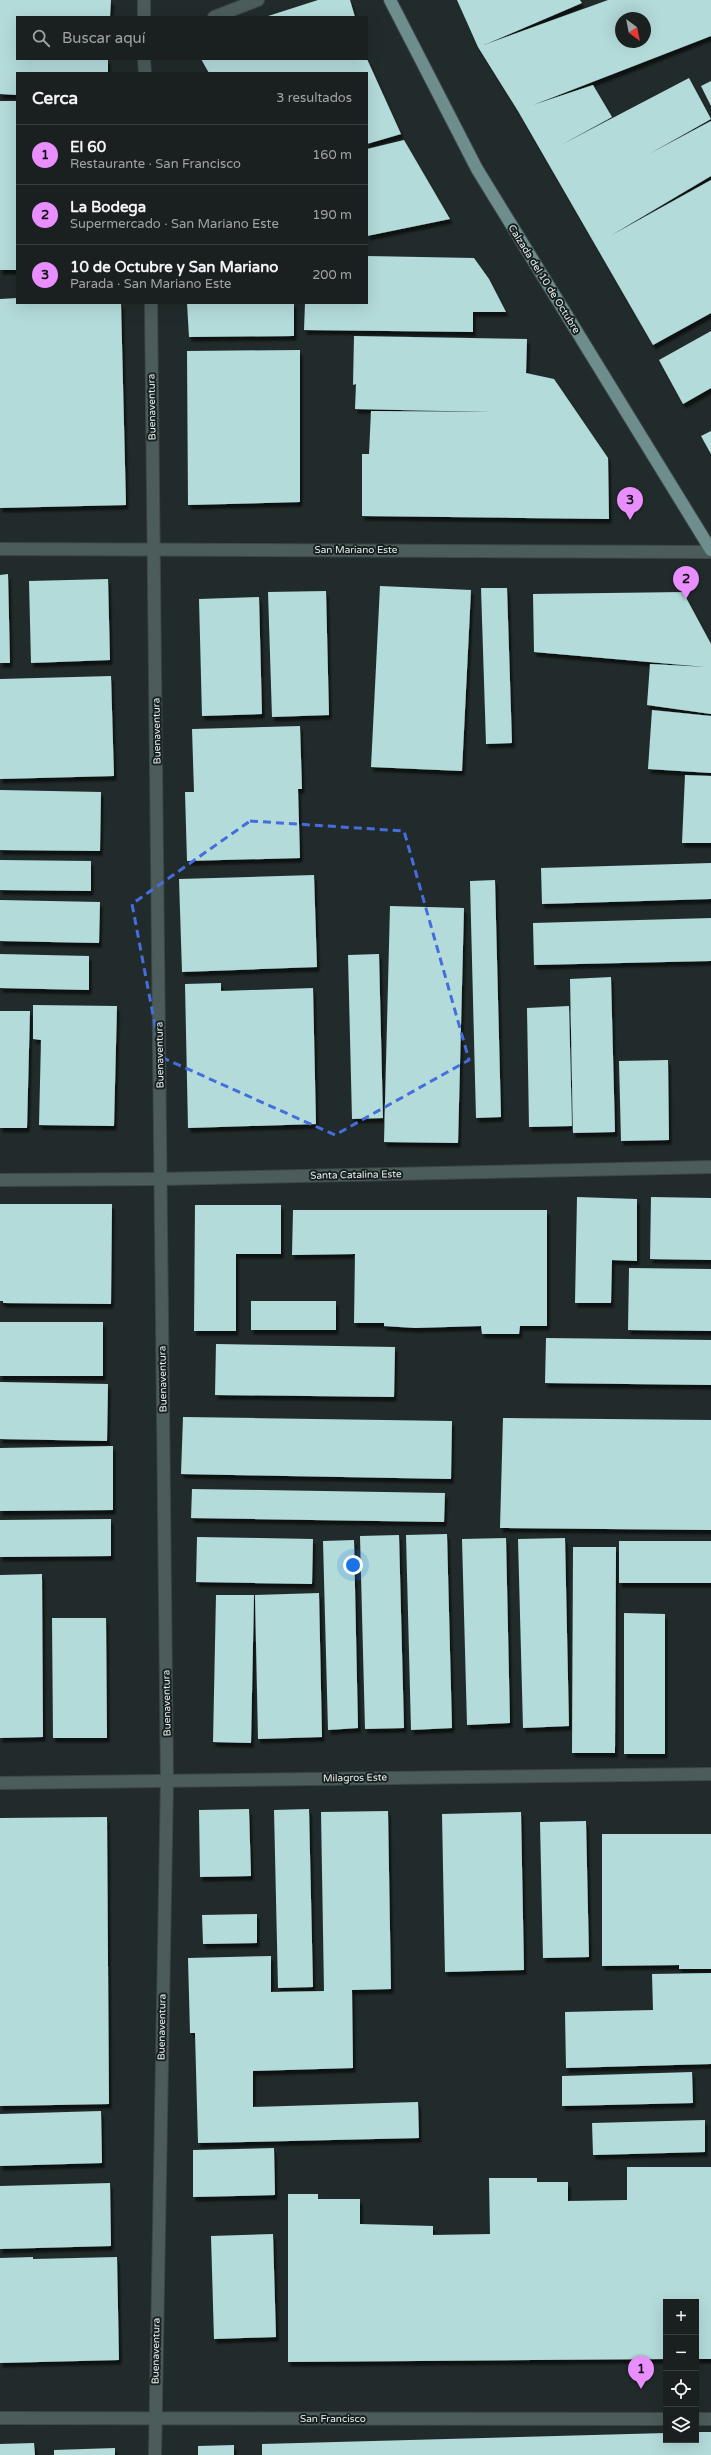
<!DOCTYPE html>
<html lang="es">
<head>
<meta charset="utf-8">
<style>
  body { margin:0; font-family:"Varela Round",sans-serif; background:#232829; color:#f1f3f6 }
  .controls { position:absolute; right:12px; bottom:12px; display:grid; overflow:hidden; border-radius:0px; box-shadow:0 4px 16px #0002 }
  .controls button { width:36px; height:36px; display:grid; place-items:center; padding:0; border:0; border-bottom:1px solid #383e3e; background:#1a2020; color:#f1f3f6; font:20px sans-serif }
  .compass { position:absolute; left:615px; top:12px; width:36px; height:36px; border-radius:50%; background:#1a2020; box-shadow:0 4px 16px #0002; rotate:148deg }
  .you { position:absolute; left:353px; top:1565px; width:14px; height:14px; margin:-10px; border:3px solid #fff; border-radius:50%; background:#1a73e8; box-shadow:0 0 0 6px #1a73e833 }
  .badge { display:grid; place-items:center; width:26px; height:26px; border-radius:50%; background:#e98efe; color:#111; font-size:13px; font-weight:700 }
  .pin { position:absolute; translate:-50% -33px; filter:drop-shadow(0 1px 2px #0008) }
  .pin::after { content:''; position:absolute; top:21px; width:14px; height:12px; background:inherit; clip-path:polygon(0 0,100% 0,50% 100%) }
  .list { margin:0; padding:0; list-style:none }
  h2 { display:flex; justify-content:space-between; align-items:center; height:52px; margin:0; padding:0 16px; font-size:17px }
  h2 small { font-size:13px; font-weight:400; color:#9fa3a5 }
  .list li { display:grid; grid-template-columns:26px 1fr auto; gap:12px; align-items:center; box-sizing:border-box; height:60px; padding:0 16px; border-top:1px solid #383e3e }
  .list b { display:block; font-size:15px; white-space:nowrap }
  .list p { margin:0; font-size:13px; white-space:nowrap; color:#9fa3a5 }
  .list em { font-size:13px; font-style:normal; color:#9fa3a5 }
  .icon { flex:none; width:22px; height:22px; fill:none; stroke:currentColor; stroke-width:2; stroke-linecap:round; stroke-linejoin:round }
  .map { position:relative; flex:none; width:711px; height:2455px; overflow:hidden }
  .search { position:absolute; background:#1a2020; box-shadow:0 4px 16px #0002; left:16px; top:16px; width:352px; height:44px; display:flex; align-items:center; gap:10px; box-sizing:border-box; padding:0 14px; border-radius:0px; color:#9fa3a5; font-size:15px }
  .panel { position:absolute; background:#1a2020; box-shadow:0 4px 16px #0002; left:16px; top:72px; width:352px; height:232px; border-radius:0px }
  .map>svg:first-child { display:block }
</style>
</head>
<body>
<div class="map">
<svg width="711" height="2455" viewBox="0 0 711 2455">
  <defs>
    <filter id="shadow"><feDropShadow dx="2.5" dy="4.5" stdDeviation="1" flood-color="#0009"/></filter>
  </defs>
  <rect width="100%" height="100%" fill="#222b2b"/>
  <g fill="#b3dbda" fill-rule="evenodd" filter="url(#shadow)">
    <polygon points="0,0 111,0 110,17 17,17 17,59 108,59 108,73 17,73 17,95 0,94"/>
    <polygon points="318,0 350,0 355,17 265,17"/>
    <path d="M457,0H580L582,3L484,45L608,0H711V36L533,105L593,85L612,117L561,145L689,78L711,119L649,154L711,121V176L610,236L711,180V313L653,345L518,111L478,47ZM621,18H645V42H621Z"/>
    <polygon points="201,59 367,59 401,134 367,144 367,73 209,73"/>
    <polygon points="711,81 711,106 701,86"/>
    <rect x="0" y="101" width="17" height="169"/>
    <polygon points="404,140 450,219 367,236 367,149"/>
    <polygon points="367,256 474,258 489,279 506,312 473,312 473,332 304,330 305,303 367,303"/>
    <polygon points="17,298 17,303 121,303 126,505 0,508 0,299"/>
    <polygon points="187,303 294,303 294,336 189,337"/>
    <polygon points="711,331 711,388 683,404 659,360"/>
    <polygon points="354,336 527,339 526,373 554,379 608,458 609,519 362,516 362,454 369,454 371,411 490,412 355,409 356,384 353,385"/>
    <polygon points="300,350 300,502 188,505 187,351"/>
    <polygon points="711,431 711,454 701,436"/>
    <polygon points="8,574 10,663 0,663 0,575"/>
    <polygon points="108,579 110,660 31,663 29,581"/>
    <polygon points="380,586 471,590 462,771 371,767"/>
    <polygon points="481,588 507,588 512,743 486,744"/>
    <polygon points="326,591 329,715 272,717 268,592"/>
    <polygon points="683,592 711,644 711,714 647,705 650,664 706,667 534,652 533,594"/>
    <polygon points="259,597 262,714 202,716 199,599"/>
    <polygon points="111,676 114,776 0,779 0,679"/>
    <polygon points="652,710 711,716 711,773 648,769"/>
    <polygon points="300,726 302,789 298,789 300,858 187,861 185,792 194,792 192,729"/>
    <polygon points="685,775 711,776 711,843 682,843"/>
    <polygon points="0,790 101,792 100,851 0,850"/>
    <polygon points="0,860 91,861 91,891 0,890"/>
    <polygon points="711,863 711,899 542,904 541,868"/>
    <polygon points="314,875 317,967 182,972 179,879"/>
    <polygon points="495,880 501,1117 476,1118 470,881"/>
    <polygon points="0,900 100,902 99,943 0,941"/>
    <polygon points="390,906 464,908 458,1143 384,1142"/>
    <polygon points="711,918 711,961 534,965 533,923"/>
    <polygon points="0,954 89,956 89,990 0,988"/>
    <polygon points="379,954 383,1118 352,1119 348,955"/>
    <polygon points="611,977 615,1132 573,1133 570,979"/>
    <polygon points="221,983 221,991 313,988 316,1124 188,1128 185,984"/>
    <polygon points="33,1005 117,1006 114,1126 39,1125 41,1040 33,1039"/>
    <polygon points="569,1006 572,1126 529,1127 527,1008"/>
    <polygon points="0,1011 30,1011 27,1128 0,1128"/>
    <polygon points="668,1060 669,1140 621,1141 619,1061"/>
    <polygon points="577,1197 637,1199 637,1261 612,1260 611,1303 575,1303"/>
    <polygon points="651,1197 711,1198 711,1260 650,1259"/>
    <polygon points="0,1204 112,1204 111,1304 3,1303 3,1301 0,1301"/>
    <polygon points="195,1205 281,1205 281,1254 236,1254 236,1331 194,1331"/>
    <polygon points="293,1210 547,1210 547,1326 520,1326 519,1334 482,1334 481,1326 415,1328 384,1326 384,1323 354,1323 355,1254 292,1255"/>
    <polygon points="629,1268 711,1269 711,1331 628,1330"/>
    <rect x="251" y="1301" width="85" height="29"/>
    <rect x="0" y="1322" width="103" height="54"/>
    <polygon points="546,1338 711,1340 711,1385 545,1383"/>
    <polygon points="216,1344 395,1347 394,1397 215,1395"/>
    <polygon points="0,1382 108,1384 107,1441 0,1439"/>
    <polygon points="183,1417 452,1421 451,1479 181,1474"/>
    <polygon points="503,1418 711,1420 711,1530 500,1528"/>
    <polygon points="113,1446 113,1510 0,1511 0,1448"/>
    <polygon points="192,1489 445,1493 444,1522 191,1518"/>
    <polygon points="111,1519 111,1556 0,1557 0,1520"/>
    <polygon points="447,1534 452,1728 411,1730 406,1535"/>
    <polygon points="399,1535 404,1728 365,1729 360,1536"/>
    <polygon points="197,1537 313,1539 312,1584 196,1582"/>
    <polygon points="506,1538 510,1723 467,1725 462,1539"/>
    <polygon points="565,1538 569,1726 523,1728 518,1539"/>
    <polygon points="354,1540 358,1728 328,1730 323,1541"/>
    <rect x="619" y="1541" width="92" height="42"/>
    <polygon points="573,1547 616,1547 615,1753 572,1753"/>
    <polygon points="42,1574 43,1737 0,1738 0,1575"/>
    <polygon points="319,1593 322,1737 258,1739 255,1595"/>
    <polygon points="216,1595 254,1595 251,1743 213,1742"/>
    <polygon points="624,1613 665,1614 665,1754 624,1754"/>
    <polygon points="52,1618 106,1618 107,1738 53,1738"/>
    <polygon points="249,1809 251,1876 200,1877 199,1810"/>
    <polygon points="309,1809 313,1987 278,1988 274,1810"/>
    <polygon points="388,1811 391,1989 352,1990 353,2068 253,2071 253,2107 418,2102 419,2138 198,2143 195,2033 190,2033 188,1958 271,1956 271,1992 324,1991 321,1812"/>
    <polygon points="521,1812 524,1970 445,1972 442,1814"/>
    <polygon points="107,1817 109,2104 0,2106 0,1818"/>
    <polygon points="586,1821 589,1957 543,1958 540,1822"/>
    <polygon points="602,1834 711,1834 711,1969 679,1969 679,1965 602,1966"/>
    <polygon points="257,1914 257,1943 203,1944 202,1915"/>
    <polygon points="711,1973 711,2064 566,2068 565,2012 653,2010 652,1974"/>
    <polygon points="692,2072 693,2103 562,2106 562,2076"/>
    <polygon points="101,2111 102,2163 0,2166 0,2114"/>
    <polygon points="705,2120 705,2152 593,2155 592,2123"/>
    <polygon points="274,2148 275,2195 193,2197 193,2150"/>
    <polygon points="627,2167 711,2167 711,2359 696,2359 696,2302 666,2302 666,2359 288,2362 288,2194 318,2194 318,2199 360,2199 360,2224 433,2226 433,2235 490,2234 489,2178 537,2178 537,2182 568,2182 568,2201 627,2200"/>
    <polygon points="110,2183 111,2246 0,2249 0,2186"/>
    <polygon points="273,2234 276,2337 214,2339 211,2236"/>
    <polygon points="33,2257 33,2259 117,2257 119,2360 0,2363 0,2258"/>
    <polygon points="696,2432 711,2432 711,2455 262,2455 262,2444 666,2433 666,2440 696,2440"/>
    <polygon points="34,2443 35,2455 0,2455 0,2444"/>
    <polygon points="234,2445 234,2455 198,2455 198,2446"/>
    <polygon points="115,2448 115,2455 54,2455 54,2450"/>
  </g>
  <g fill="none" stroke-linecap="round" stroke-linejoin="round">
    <defs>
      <g id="minor">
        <polyline points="144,17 144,0"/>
        <polyline points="214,17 258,0"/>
        <polyline points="144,59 145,73"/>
        <polyline points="151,303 167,1780 155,2455"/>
        <polyline points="0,549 711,552"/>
        <polyline points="0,1180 161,1179 711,1167"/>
        <polyline points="0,1783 711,1774"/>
        <polyline points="0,2418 666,2419"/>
        <polyline points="696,2419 711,2419"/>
      </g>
      <polyline id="major" points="390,0 477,169 711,550"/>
    </defs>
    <use href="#minor" stroke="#3d4646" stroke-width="14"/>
    <use href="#major" stroke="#3d4646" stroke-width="14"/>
    <use href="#minor" stroke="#4c5c5b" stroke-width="12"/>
    <use href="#major" stroke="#6e8e8d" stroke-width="12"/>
  </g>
  <path fill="none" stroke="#456edc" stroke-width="3" stroke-dasharray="8 5" stroke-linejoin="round" d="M250,821L404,831L469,1060L335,1135L161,1057L132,904Z"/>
  <g text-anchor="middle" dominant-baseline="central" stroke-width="4" stroke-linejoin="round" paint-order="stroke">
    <g font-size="10" fill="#e6eceb" stroke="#182121">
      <text transform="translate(544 279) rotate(58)">Calzada del 10 de Octubre</text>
      <text transform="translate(152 407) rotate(-91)">Buenaventura</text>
      <text x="356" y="550">San Mariano Este</text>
      <text transform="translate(157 731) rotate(-91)">Buenaventura</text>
      <text transform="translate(160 1055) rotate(-91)">Buenaventura</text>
      <text transform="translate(356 1175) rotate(-1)">Santa Catalina Este</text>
      <text transform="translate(163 1379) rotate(-91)">Buenaventura</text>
      <text transform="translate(167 1703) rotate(-91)">Buenaventura</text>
      <text transform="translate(355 1778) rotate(-1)">Milagros Este</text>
      <text transform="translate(162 2027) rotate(-89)">Buenaventura</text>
      <text transform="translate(156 2351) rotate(-89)">Buenaventura</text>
      <text x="333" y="2419">San Francisco</text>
    </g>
  </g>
</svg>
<div class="controls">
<button>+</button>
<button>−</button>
<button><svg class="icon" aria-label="locate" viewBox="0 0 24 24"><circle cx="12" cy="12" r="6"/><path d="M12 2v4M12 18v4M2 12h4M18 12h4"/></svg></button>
<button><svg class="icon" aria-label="layers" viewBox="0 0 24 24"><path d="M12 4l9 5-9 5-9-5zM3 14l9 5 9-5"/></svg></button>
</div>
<svg class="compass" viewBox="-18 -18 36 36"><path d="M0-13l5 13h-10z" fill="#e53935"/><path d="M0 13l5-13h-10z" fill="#9fa3a5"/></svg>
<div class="you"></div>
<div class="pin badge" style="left:641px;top:2389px">1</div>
<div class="pin badge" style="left:686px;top:599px">2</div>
<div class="pin badge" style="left:630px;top:520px">3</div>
<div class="search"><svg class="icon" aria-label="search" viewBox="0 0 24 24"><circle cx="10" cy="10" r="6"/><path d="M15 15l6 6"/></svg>Buscar aquí</div>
<section class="panel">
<h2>Cerca<small>3 resultados</small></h2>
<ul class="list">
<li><span class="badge">1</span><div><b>El 60</b><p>Restaurante · San Francisco</p></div><em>160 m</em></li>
<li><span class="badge">2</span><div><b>La Bodega</b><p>Supermercado · San Mariano Este</p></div><em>190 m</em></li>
<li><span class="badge">3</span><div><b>10 de Octubre y San Mariano</b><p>Parada · San Mariano Este</p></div><em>200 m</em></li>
</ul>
</section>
</div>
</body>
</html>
